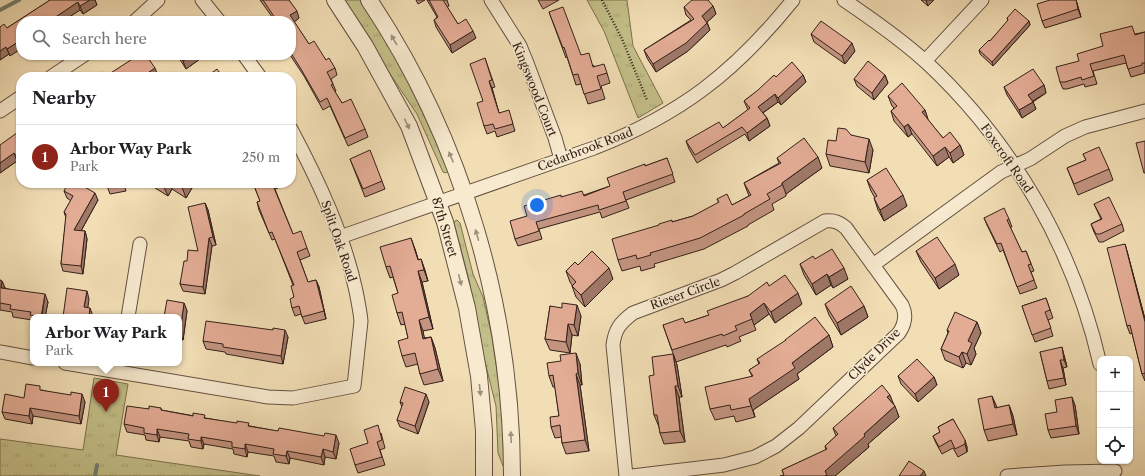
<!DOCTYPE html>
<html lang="en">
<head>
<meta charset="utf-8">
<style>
  body { margin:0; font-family:"Libre Caslon Text",serif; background:#f6f6f6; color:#202124 }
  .controls { position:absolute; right:12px; bottom:12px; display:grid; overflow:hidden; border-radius:8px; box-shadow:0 1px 3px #0004 }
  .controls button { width:36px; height:36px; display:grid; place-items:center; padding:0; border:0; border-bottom:1px solid #e0e0e0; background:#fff; color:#202124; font:20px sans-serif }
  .you { position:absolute; left:537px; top:205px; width:14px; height:14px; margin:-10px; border:3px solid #fff; border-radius:50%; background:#1a73e8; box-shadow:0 0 0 6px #1a73e833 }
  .badge { display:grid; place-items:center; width:26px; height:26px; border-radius:50%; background:#8f2418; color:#fff; font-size:13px; font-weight:700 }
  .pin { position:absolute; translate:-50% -33px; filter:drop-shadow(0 1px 2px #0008) }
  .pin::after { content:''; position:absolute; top:21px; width:14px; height:12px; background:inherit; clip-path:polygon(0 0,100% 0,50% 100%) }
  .popup { position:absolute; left:30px; top:314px; width:152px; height:52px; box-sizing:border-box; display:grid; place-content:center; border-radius:8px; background:#fff; filter:drop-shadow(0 1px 3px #0005); font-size:13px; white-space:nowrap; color:#757577 }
  .popup b { font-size:15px; color:#202124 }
  .popup::after { content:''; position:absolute; left:50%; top:100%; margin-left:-8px; border:8px solid transparent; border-top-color:#fff }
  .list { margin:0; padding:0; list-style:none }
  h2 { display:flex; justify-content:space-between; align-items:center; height:52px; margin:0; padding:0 16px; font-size:17px }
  h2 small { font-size:13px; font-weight:400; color:#757577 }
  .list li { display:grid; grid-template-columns:26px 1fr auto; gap:12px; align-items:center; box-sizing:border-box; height:64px; padding:0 16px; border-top:1px solid #e0e0e0 }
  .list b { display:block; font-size:15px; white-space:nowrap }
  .list p { margin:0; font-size:13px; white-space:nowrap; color:#757577 }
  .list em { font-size:13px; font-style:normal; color:#757577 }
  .icon { flex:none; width:22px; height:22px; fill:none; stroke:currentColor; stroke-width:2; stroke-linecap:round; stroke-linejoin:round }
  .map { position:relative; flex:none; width:1145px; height:476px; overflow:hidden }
  .search { position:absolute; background:#fff; box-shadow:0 1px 3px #0004; left:16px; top:16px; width:280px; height:44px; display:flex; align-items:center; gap:10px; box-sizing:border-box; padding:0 14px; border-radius:16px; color:#757577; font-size:15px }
  .panel { position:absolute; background:#fff; box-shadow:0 1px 3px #0004; left:16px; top:72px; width:280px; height:116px; border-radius:16px }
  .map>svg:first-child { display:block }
</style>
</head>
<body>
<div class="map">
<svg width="1145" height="476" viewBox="0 0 1145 476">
  <defs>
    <pattern id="grass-tufts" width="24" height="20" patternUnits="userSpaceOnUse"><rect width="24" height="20" fill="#c3bf88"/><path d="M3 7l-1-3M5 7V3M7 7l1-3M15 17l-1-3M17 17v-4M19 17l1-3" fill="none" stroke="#a8a475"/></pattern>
  </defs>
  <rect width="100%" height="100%" fill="#f2deb5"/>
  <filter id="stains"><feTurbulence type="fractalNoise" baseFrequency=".005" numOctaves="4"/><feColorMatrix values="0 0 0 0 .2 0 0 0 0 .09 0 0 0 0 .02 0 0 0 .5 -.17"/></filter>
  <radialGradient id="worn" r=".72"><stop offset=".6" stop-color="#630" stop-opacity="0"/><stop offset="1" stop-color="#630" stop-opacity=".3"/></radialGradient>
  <g fill="url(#grass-tufts)" stroke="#7c7050">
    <path d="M345,0H360C395,52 422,108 446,166L448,171L446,173L443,172L417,114L388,71L363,29Z"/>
    <polygon points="587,0 627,0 633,46 663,103 638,118 604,31"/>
    <polygon points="457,220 460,223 473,274 483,297 492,337 502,405 504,465 503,466 498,453 496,406 482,350 469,280 454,223 455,221"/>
    <polygon points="94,378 128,384 116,455 260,476 0,476 0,439 83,450"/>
  </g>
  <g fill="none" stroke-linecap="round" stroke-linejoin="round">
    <g stroke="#727e72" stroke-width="4">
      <polyline points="0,10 19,0"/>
      <polyline points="95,476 97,465"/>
    </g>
    <defs>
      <g id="minor">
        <polyline points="202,0 219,21"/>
        <polyline points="491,0 520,46 527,63 555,138 561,159"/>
        <path d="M844,0C872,19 901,39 926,62C1013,143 1074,249 1100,364"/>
        <polyline points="135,21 158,0"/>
        <polyline points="244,55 260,77"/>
        <polyline points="925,61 982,0"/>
        <polyline points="51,77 84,55"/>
        <polyline points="0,111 21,97"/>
        <path d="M340,237L594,148C680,115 735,72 793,0"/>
        <polyline points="873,265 1001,172 1030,159 1065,136 1085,127 1145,111"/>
        <polyline points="128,317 140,244"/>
        <polyline points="0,352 33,358"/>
        <path d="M65,363L268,397L293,398L354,386L361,321C360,311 358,301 356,291C344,235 318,180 291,129"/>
        <path d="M626,476L613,345C615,329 620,323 633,313L721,280L735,273L825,221C834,220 839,222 846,228L902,305C907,315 905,324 899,333L799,428L776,446L755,457L724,465L632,476"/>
        <polyline points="1007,476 1065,472 1115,471"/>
      </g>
      <g id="tertiary">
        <polyline points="335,0 365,46 409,126 445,222 467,308 479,376 484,431 484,476"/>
        <path d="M369,0C462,139 512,309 512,476"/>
      </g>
    </defs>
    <use href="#minor" stroke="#645040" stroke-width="15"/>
    <use href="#tertiary" stroke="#645040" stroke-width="18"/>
    <polyline stroke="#342019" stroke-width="2.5" stroke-dasharray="1 2" stroke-linecap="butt" points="602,0 622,39 647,100"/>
    <use href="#minor" stroke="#f7eacf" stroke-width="13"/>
    <use href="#tertiary" stroke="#f7eacf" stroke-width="16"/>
  </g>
  <g fill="#c39480" stroke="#342019">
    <polygon points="50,0 95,0 97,5 83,14 80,10 63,21 21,21 10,56 9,54 0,60 7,28"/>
    <polygon points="260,0 289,0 299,18 294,22 309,44 335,68 337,75 331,79 333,84 336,91 335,92 342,103 365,129 368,137 348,146 330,106 323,110 304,76 290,55 291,55 291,21 275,21"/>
    <polygon points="416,0 425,0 418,4"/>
    <polygon points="427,0 447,0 449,6 447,7 458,24 476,38 452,53 436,27 434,20 437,17"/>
    <polygon points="538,0 559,0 543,9"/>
    <polygon points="921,0 934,0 928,6"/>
    <polygon points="1076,0 1081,17 1045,28 1042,21"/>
    <polygon points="713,6 716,14 707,22 710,30 688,51 656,72 647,58 644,50 691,20 686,15 684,7"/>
    <polygon points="549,12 581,55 594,66 607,73 610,83 601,86 605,99 588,104 581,84 576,85 567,57 566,58"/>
    <polygon points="1007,18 1029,21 1030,25 993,66 980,54 979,50 990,41 1008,21"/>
    <polygon points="1145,32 1145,71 1144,71 1145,73 1131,77 1126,63 1093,71 1097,84 1085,87 1084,84 1067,89 1063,89 1060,82 1079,61 1103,46 1135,34"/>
    <polygon points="811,34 855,51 845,64 814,42"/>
    <polygon points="177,55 203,55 204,56 186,69"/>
    <polygon points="485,58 495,87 492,88 499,113 511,118 515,131 497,137 495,131 487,134 484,126 483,101"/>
    <polygon points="803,75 806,82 781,105 778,102 763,113 767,118 770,126 749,141 745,134 697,163 689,149 686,141 723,128 748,110 744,101 776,77"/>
    <polygon points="885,75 888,83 874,100 857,86 854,79"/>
    <polygon points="1044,85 1046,93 1033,102 1036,109 1022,118 1007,95 1004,87"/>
    <polygon points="888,96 925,110 928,120 943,138 960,145 964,155 953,163 949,157 937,166 912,134 908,137 894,121 891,111 894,108 892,106"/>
    <polygon points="21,130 21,164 19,165 17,161 0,173"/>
    <polygon points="851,135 873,150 869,173 830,166 826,154 836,141"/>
    <polygon points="1083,154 1109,169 1113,180 1078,195 1067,168 1086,160"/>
    <polygon points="667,158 675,182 626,200 629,208 602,218 600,212 539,229 542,239 518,246 515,239 527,216 562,197 584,195 610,186 645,166"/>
    <polygon points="777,158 822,168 786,194 786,196 772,204 774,210 748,225 748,226 704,249 654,264 655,267 641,271 640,266 622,271 618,260 659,225 672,222 693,216 719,203 717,199 732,205 749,196 744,183 779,163"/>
    <polygon points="350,159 382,181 385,189 365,197"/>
    <polygon points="867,180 907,206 884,221 878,210 874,198 875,198 871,191"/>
    <polygon points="106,183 127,183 124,184 126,191 110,194"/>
    <polygon points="154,183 195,183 186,198 172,189 168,196 155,188"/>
    <polygon points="253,183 276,183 278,188 275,189 293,234 307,248 310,256 300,260 308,282 316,280 319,287 326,319 305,324 301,314 295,316 292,308 294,297 293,285 275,239 272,240 259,210 257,202 260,201"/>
    <polygon points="64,191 98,200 81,231 85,231 87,239 83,274 63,271 61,264 66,218 64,212 71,201 67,198"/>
    <polygon points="205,203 208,210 216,245 212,246 205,294 183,291 180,284 187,261 198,251"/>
    <polygon points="1094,204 1122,224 1124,231 1103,242 1099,242 1094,232 1091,224 1101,219"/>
    <polygon points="984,218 1009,219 1012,227 1010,227 1022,252 1026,251 1034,271 1031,272 1037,288 1020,294 1003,250 1000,252 987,225"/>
    <polygon points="415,249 418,260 421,259 428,281 422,282 433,329 423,331 424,338 431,337 435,348 443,381 424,385 420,374 418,364 406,367 402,356 408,338 405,324 401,325 397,313 398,293 393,277 390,278 386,267"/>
    <polygon points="916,251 959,275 939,289 921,262"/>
    <polygon points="1127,251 1145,319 1145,381 1142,374 1132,333 1130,334 1127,326"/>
    <polygon points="815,259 848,279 833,288 831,285 816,295 804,275 800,264"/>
    <polygon points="578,265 613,279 585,307 576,297 572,286 572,285 570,282 566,271"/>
    <polygon points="0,280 2,281 5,288 48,302 45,317 33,317 33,322 32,320 13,317 12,312 0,310"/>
    <polygon points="769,286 802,304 775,323 769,314 754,325 756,330 739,337 741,341 727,347 726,345 676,362 663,325 685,323 709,315"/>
    <polygon points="1046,298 1053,318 1048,320 1053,336 1035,342 1022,306"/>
    <polygon points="184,303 187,311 183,340 179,339 179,317"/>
    <polygon points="825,304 864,306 868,317 841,335 829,315"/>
    <polygon points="550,306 581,316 578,336 572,335 570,353 550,350 545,339"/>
    <polygon points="977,322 981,333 974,348 976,354 971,365 966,363 963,368 945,360 941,349 948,333 947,330"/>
    <polygon points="829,335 833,347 797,374 799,379 753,410 755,417 736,422 734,416 715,420 710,409 752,376 749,370 759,364 757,359"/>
    <polygon points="288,337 283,364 226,354 225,352 206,349 203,341"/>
    <polygon points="1040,352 1064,355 1067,367 1063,368 1066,385 1049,389 1047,381"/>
    <polygon points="673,354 677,365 682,397 679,397 685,442 664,444 660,433 659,427 654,415 654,375"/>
    <polygon points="580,364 582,385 580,385 589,451 566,454 562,443 562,437 555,438 551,427 559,416 555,387 553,387 549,376"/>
    <polygon points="898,376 934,377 937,385 918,402 901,384"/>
    <polygon points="42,390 85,402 81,424 33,416 32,424 5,419 2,412 24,398"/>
    <polygon points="400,402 429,402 418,434 400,427 397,420 402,407"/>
    <polygon points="894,405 899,417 868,444 869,447 835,476 780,476 784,475 782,470 826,450 825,446 836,436 833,428"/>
    <polygon points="1009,405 1013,416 1017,435 988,441 984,430 997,408"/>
    <polygon points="1075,405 1079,434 1051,438 1048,430 1057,412"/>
    <polygon points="161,408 161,410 250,426 339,443 336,459 325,457 324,465 290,458 289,464 276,462 274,456 248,452 247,457 234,454 233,449 204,444 203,449 191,447 189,441 160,437 159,442 146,440 145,435 127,432 124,424 149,409"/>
    <polygon points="953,419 967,447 967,452 958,457 953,448 942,454 936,443 933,436 940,432 938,427"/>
    <polygon points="381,433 385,448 380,450 385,465 358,473 355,465 368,443"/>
  </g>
  <g fill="#9f7868" stroke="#342019">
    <polygon points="90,0 95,0 97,5 83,14 80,6"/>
    <polygon points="926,0 934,0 928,6"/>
    <polygon points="1076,0 1081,17 1078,9"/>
    <polygon points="78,2 80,10 63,21 55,21 54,18"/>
    <polygon points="713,6 716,14 705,24 702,16"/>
    <polygon points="297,11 299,18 293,23 290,15"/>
    <polygon points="1029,21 1030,25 993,66 992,62"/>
    <polygon points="707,23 710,30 688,51 656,72 653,64"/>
    <polygon points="473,31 476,38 452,53 450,45"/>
    <polygon points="21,40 21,49 10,56 7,49"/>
    <polygon points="852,43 855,51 845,64 842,56"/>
    <polygon points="6,47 9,54 0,60 0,51"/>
    <polygon points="192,55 203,55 204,56 186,69 183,61"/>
    <polygon points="155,68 158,76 156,77 142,77"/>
    <polygon points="803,75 806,82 781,105 778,98"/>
    <polygon points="885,75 888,83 874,100 872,93"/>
    <polygon points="489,81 492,88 501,121 499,113"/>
    <polygon points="1044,85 1046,93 1031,102 1028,95"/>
    <polygon points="775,94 778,102 761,114 758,107"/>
    <polygon points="1033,102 1036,109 1022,118 1019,110"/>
    <polygon points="925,110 928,119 926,122 922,112"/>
    <polygon points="767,118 770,126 749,141 747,133"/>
    <polygon points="908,124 912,134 908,137 904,127"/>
    <polygon points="869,139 873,150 869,173 865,162"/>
    <polygon points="960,145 964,155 953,163 950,153"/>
    <polygon points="945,147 949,157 937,166 933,156"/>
    <polygon points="14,153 17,161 0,173 0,163"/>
    <polygon points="21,154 21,164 19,165 17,157"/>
    <polygon points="818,157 822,168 786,194 782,183"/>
    <polygon points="165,183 170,183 172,189 168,196 163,185"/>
    <polygon points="184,183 195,183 186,198 182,187"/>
    <polygon points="95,193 98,200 77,238 74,230"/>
    <polygon points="903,195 907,206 884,221 880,210"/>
    <polygon points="205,203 208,210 216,245 213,237"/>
    <polygon points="85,231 87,239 83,274 81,266"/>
    <polygon points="209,238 212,246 205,294 203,287"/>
    <polygon points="411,238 415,249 422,271 418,260"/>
    <polygon points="1125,244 1127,251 1145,319 1145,322"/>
    <polygon points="421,259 425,270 428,281 424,270"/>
    <polygon points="955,264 959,275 939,289 935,278"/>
    <polygon points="609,268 613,279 585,307 581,295"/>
    <polygon points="844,268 848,279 833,288 829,277"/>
    <polygon points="418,271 422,282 433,329 429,317"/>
    <polygon points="827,274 831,285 816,295 812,284"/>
    <polygon points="316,280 319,287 326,319 324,311"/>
    <polygon points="2,281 5,288 1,288"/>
    <polygon points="87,291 89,299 87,315 84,307"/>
    <polygon points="798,293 802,304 775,323 771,312"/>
    <polygon points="45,294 48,302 45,317 42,317"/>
    <polygon points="184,303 187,311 183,340 180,332"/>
    <polygon points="764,303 769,314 754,325 750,314"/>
    <polygon points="577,305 581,316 578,336 574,325"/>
    <polygon points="864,306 868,317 841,335 837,323"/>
    <polygon points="90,308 93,316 93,317 89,317"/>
    <polygon points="419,320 423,331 427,350 423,339"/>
    <polygon points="977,322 981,333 974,348 976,354 971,365 967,354 968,341"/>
    <polygon points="568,324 572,335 570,353 566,342"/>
    <polygon points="285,330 288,337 283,364 281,356"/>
    <polygon points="829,335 833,347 797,374 799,379 753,410 755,417 751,406 749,399 792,363"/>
    <polygon points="431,337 435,348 443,381 438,369"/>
    <polygon points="1062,347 1067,367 1064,360"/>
    <polygon points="962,352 966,363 963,368 959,357"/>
    <polygon points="576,353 580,364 582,385 578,373"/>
    <polygon points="673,354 677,365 682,397 678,386"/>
    <polygon points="1060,360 1063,368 1066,385 1064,378"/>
    <polygon points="576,374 580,385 589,451 585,440"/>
    <polygon points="934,377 937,385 918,402 915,394"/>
    <polygon points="675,386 679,397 685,442 680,431"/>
    <polygon points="82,394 85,402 81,424 79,416"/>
    <polygon points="426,394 429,402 418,434 415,426"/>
    <polygon points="890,395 894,405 887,397"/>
    <polygon points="992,396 997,407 999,419 995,408"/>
    <polygon points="1072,397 1075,405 1079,434 1076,426"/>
    <polygon points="1009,405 1013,416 1017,435 1013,424"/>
    <polygon points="895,406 899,417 868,444 869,447 835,476 827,476 825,471 864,434"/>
    <polygon points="30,408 33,416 32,424 29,416"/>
    <polygon points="157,429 160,437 159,442 157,435"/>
    <polygon points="336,435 339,443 336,459 333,452"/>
    <polygon points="201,437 204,444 203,449 201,441"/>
    <polygon points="965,440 967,447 967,452 965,444"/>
    <polygon points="245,444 248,452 247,457 245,449"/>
    <polygon points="323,449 325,457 324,465 321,457"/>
    <polygon points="287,451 290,458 289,464 286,456"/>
    <polygon points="924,471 926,476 920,476"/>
  </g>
  <g fill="#e3ac95" stroke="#342019">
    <polygon points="50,0 90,0 80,6 78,2 54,18 56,21 21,21 21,40 7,49 6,47 0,51 0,27 4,24 7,28"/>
    <polygon points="263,0 289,0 297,11 290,15 309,44 314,41 326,60 329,58 335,68 327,72 333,84 331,85 342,103 351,99 365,129 345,138 327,98 320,102 301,69 291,53 291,21 277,21"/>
    <polygon points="429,0 443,0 458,24 466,19 473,31 450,45 434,20 438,17"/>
    <polygon points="692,0 708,0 713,6 702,16 707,23 686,43 653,64 644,50 694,19 684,7"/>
    <polygon points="1050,0 1076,0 1078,9 1042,21 1037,4"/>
    <polygon points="563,7 581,55 589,53 593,67 604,64 607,73 597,76 601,89 584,94 578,74 573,75 564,47 563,48 549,12"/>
    <polygon points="1015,9 1029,21 992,62 979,50 989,40 990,41 1008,20 1007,18"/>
    <polygon points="821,21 852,43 842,56 811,34"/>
    <polygon points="1132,26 1135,35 1145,32 1145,63 1142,63 1142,65 1128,69 1124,55 1090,64 1094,76 1082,80 1081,77 1065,82 1060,82 1056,67 1079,61 1077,54 1103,46 1100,34"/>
    <polygon points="134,55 146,55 155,68 142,77 95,77 103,72 106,76 134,58 133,56"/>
    <polygon points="179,55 192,55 183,61"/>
    <polygon points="485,58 492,80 489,81 499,113 509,110 513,124 495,129 493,124 484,126 477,103 483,101 470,64"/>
    <polygon points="868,61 885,75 872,93 854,79"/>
    <polygon points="792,62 803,75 778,98 775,94 758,107 767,118 747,133 742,127 695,155 686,141 719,122 723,128 750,108 744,101 758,90 774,75 776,77"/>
    <polygon points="217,69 223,77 206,77"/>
    <polygon points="1033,69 1044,85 1028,95 1033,102 1019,110 1004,87"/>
    <polygon points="902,83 925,110 922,112 943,138 950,132 960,145 950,153 945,147 933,156 908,124 904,127 891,111 897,106 888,96"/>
    <polygon points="838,128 846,129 851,135 869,139 865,162 826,154 828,140 836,141"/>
    <polygon points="21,130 21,154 17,157 14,153 0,163 0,145"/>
    <polygon points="804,138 818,157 782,183 782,185 767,194 770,199 744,214 744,215 700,238 650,253 651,255 637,259 636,255 618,260 612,239 659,225 659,224 672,220 672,222 693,216 719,202 717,199 727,194 732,205 751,195 744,183 781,163 777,158"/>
    <polygon points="1145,141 1145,173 1144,173 1136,143"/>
    <polygon points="1099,147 1109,169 1074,184 1067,168 1086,160 1083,154"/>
    <polygon points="370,150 382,181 363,189 350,159"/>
    <polygon points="667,158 673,174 623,192 626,201 599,210 598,205 536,222 539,231 515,239 510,221 527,216 524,206 561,195 561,197 582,191 584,196 610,186 607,178 645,164 645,166"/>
    <polygon points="886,168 903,195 880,210 874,198 877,196 867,180"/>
    <polygon points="68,183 78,183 95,193 74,230 85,231 81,266 61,264 66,214 64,212 73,196 64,191"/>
    <polygon points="176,183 184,183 182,187"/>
    <polygon points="253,183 272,183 293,234 301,231 307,248 297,252 308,282 316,280 324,311 302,317 299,306 292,308 290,299 294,297 291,286 294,285 272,232 269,233 257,202 260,201"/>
    <polygon points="1109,197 1122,224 1100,234 1096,234 1091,224 1102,219 1094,204"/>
    <polygon points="205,203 213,237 209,238 203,287 180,284 184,261 187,261 188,250 198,251 188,207"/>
    <polygon points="1004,208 1009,219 1007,220 1022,252 1026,251 1031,264 1028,265 1034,280 1017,287 1001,243 997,244 984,218"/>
    <polygon points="937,237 955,264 935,278 916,251"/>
    <polygon points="411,238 418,260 421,259 424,270 418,271 429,317 419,320 423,339 431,337 438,369 420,374 415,353 402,356 398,341 408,338 402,312 397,313 392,295 398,293 390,266 386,267 380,247"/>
    <polygon points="1125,244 1145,322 1145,373 1142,374 1130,325 1127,326 1107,248"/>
    <polygon points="832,249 844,268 829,277 827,274 812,284 800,264 813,256 815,259"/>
    <polygon points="592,251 609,268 581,295 572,286 576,282 566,271 575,262 578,265"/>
    <polygon points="785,275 798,293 771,312 764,303 750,314 752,319 735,326 737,330 723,336 722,334 672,350 663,325 683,318 685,323 709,315 707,311 748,296 767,282 769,286"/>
    <polygon points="0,280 2,281 1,288 45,294 41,317 30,315 31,312 10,309 11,305 0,303"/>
    <polygon points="851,286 864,306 837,323 825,304"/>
    <polygon points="67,288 87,291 84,307 90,308 89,317 63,317"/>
    <polygon points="1046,298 1050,310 1045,312 1051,328 1032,335 1022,306"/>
    <polygon points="167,300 184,303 180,332 179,332 179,317 164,317"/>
    <polygon points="562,303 577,305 574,325 568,324 566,342 545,339 550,306 562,308"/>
    <polygon points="955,312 977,322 968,341 972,343 967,354 962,352 959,357 941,349 949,331 947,330"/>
    <polygon points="815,317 829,335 792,363 795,368 749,399 751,406 731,410 730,405 710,409 705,387 753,376 749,370 760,363 757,359 786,340 785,340"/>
    <polygon points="206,321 273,330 273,328 285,330 281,356 223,347 223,344 203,341"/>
    <polygon points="1062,347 1064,360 1060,360 1064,378 1047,381 1040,352"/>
    <polygon points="576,353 578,373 576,374 585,440 562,443 560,425 551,427 550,417 559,416 553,375 549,376 547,363 561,361 560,355"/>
    <polygon points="673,354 678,386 675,386 680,431 660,433 657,415 654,415 649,376 654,375 652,357"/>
    <polygon points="917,359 934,377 915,394 898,376"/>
    <polygon points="26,384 40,386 40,390 71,395 71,392 82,394 79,416 30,408 29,416 2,412 5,394 24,398"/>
    <polygon points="882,385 890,395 887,397 895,406 864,434 865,436 825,471 827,475 824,476 780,476 784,475 782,470 827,449 825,446 838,434 833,428"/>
    <polygon points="405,387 426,394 415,426 397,420 403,403 400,402"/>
    <polygon points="992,396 995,408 1009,405 1013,424 984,430 978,399"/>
    <polygon points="1072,397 1076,426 1048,430 1045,414 1057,412 1055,400"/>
    <polygon points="127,406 149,409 149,406 161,408 161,410 193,416 193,413 205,415 204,418 237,423 237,421 249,423 248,426 278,431 279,428 324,436 325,433 336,435 333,452 323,449 321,457 287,451 286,456 273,454 274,449 245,444 245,449 232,447 232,442 201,437 201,441 188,439 189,434 157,429 157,435 144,433 144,428 124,424"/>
    <polygon points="953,419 965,440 965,444 955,449 951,440 939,447 933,436 940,432 938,427"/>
    <polygon points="378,425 382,440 377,442 382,457 355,465 350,449 368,443 364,430"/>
    <polygon points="909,461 924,471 920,476 899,476"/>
  </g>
  <defs><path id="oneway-solid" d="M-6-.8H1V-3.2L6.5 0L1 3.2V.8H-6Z"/></defs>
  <g fill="#9f8f7d">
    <use href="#oneway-solid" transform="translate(394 40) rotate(-120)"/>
    <use href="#oneway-solid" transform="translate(407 124) rotate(64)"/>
    <use href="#oneway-solid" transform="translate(451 157) rotate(-113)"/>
    <use href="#oneway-solid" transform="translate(477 235) rotate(-106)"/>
    <use href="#oneway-solid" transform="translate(460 280) rotate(76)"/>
    <use href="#oneway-solid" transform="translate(480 390) rotate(84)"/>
    <use href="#oneway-solid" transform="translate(511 437) rotate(-92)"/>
  </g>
  <g text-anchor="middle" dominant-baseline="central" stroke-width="3" stroke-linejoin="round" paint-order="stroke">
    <g font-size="12" fill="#342019" stroke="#f7eacf">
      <text transform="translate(535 89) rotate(68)">Kingswood Court</text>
      <text transform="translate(585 149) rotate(-21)">Cedarbrook Road</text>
      <text transform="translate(1007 158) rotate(55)">Foxcroft Road</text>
      <text transform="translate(445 227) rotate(73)">87th Street</text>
      <text transform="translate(339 241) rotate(71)">Split Oak Road</text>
      <text transform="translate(685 293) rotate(-20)">Rieser Circle</text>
      <text transform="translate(874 354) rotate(-45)">Clyde Drive</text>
    </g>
  </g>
  <rect width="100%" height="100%" filter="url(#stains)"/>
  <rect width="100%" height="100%" fill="url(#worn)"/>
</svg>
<div class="controls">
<button>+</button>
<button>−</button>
<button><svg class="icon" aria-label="locate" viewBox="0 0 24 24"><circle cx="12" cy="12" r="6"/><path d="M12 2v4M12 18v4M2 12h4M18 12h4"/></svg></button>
</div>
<div class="you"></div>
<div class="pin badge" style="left:106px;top:412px">1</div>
<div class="popup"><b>Arbor Way Park</b>Park</div>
<div class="search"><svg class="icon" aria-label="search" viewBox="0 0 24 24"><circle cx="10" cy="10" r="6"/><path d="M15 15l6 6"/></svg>Search here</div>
<section class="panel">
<h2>Nearby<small></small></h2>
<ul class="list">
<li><span class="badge">1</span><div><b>Arbor Way Park</b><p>Park</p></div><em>250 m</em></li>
</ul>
</section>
</div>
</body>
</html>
